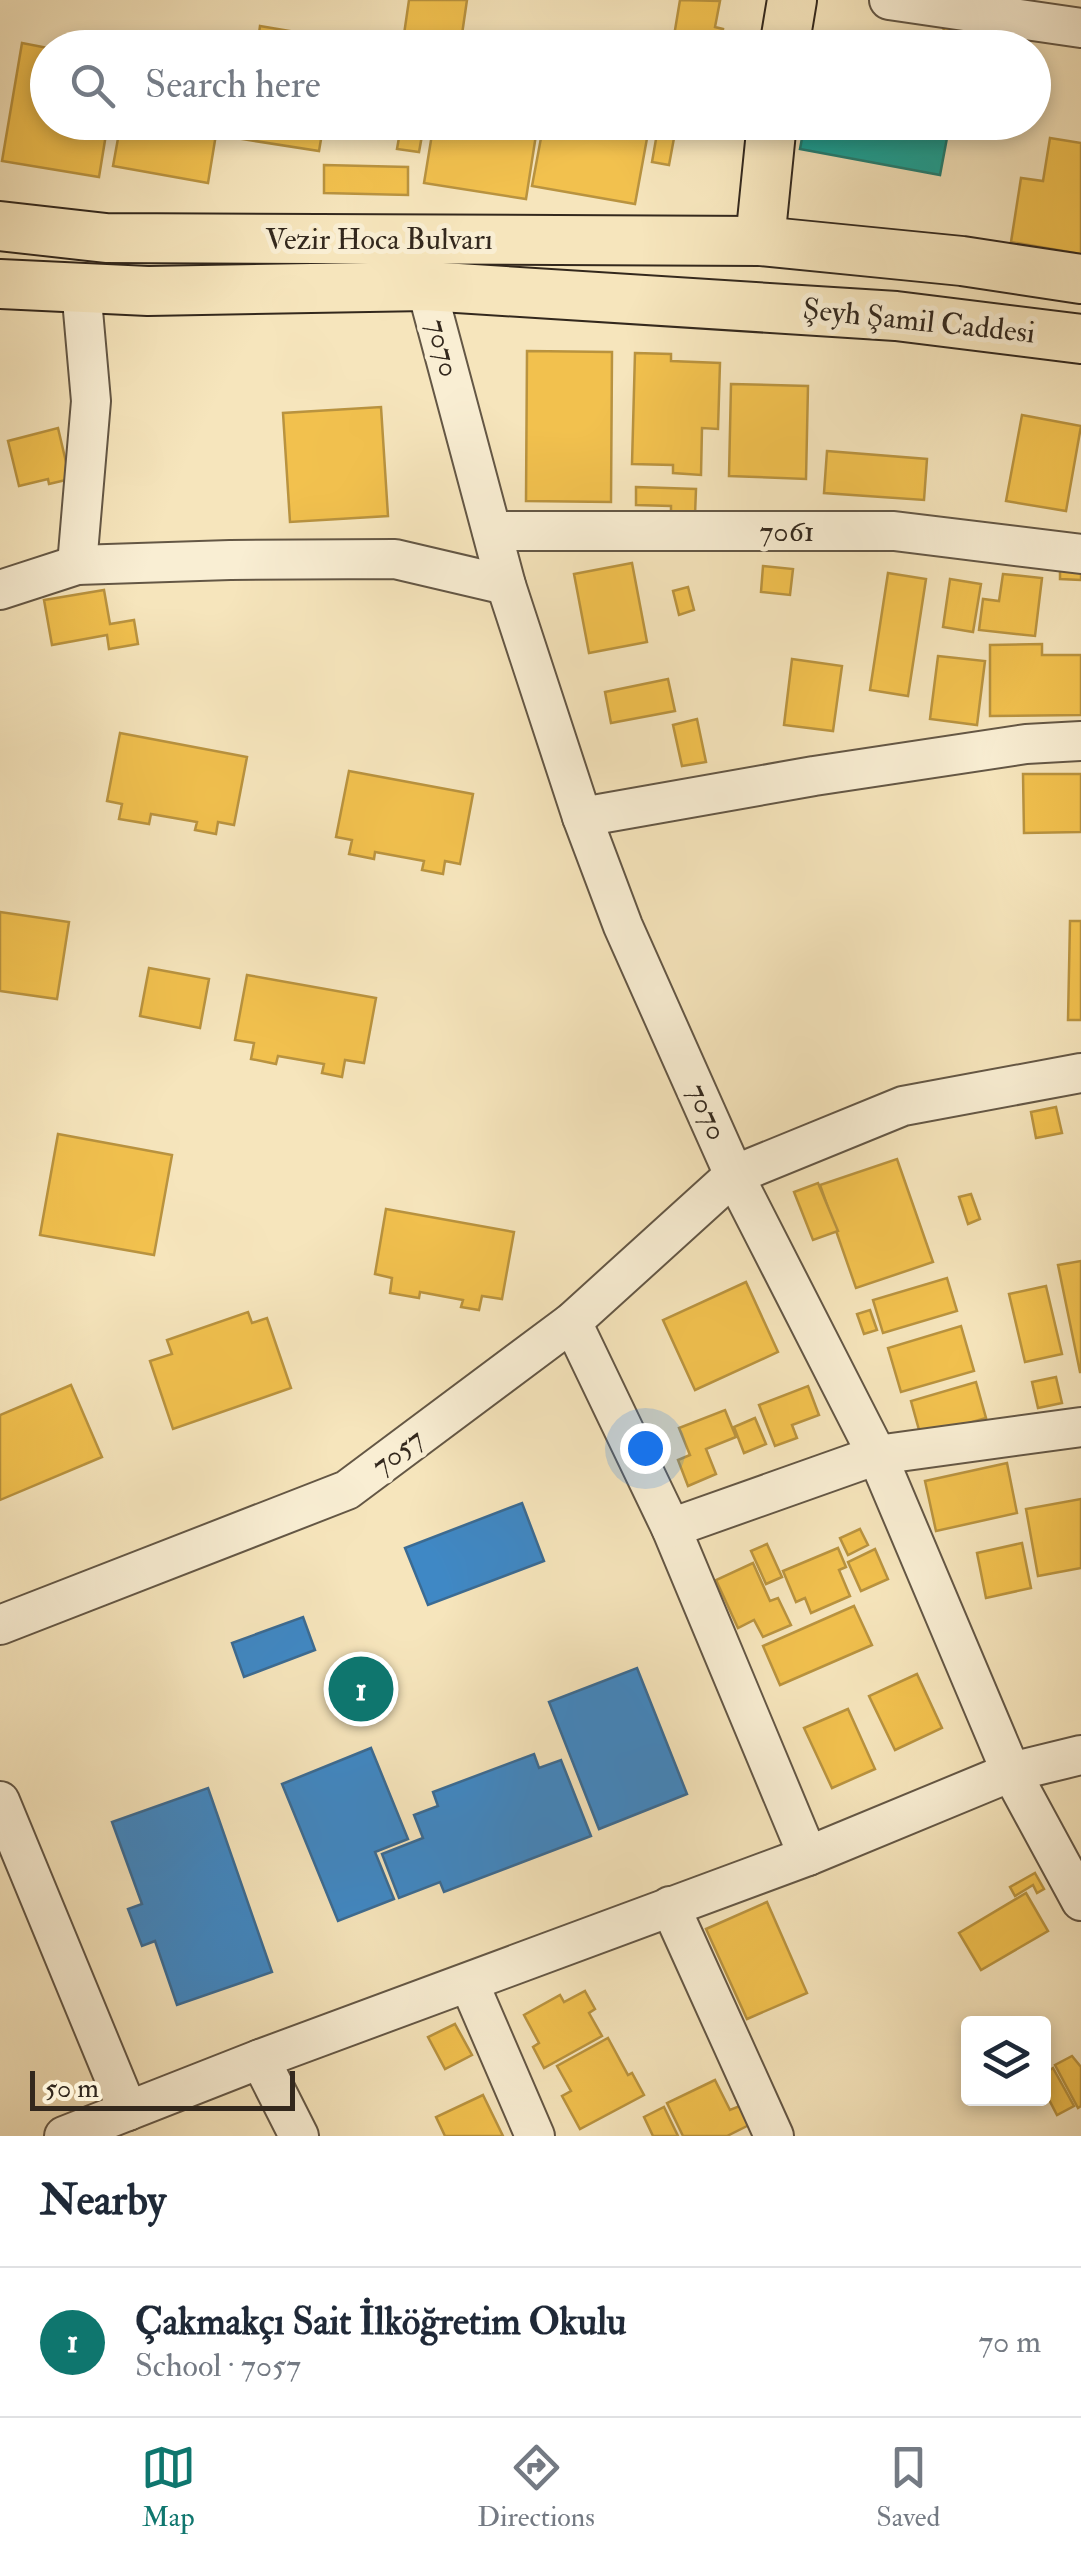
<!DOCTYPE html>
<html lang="en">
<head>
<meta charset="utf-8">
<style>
  body { margin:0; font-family:"IM FELL Double Pica",serif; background:#f6f6f7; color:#1f2937 }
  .controls { position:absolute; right:30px; bottom:30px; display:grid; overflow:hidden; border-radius:10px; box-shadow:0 5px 15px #0003 }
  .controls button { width:90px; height:90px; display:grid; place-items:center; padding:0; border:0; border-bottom:2px solid #e0e1e3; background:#fff; color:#1f2937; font:50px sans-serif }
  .scale { position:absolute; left:30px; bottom:25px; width:265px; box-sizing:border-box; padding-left:10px; border:5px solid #33281d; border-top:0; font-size:28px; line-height:35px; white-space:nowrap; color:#33281d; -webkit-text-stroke:8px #f9eed3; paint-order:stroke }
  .you { position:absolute; left:645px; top:1448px; width:35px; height:35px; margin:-25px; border:8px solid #fff; border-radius:50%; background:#1a73e8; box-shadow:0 0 0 15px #1a73e833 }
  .badge { display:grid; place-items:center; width:65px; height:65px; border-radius:50%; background:#0f766e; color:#fff; font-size:32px; font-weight:700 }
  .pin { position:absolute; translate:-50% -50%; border:5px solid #fff; box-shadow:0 2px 10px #0006 }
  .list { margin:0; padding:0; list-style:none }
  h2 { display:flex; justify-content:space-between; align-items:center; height:130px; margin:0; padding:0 40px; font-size:42px }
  h2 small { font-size:32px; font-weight:400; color:#747a83 }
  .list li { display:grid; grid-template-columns:65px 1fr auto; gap:30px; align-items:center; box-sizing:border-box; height:150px; padding:0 40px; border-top:2px solid #e0e1e3 }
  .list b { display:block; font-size:38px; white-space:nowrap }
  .list p { margin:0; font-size:32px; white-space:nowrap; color:#747a83 }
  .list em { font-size:32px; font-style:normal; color:#747a83 }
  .icon { flex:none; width:55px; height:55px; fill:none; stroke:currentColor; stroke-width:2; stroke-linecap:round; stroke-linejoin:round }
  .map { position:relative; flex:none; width:1081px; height:2136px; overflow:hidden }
  .search { position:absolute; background:#fff; box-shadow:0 5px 15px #0003; left:30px; right:30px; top:30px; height:110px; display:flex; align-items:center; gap:25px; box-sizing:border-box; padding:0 35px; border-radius:55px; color:#747a83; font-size:38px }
  .sheet { height:280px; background:#fff }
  nav { display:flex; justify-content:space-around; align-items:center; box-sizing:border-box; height:140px; border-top:2px solid #e0e1e3; background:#fff; font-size:28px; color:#747a83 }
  nav a { display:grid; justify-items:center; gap:5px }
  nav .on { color:#0f766e }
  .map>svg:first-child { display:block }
</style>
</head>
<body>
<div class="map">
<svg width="1081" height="2136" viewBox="0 0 1081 2136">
  <rect width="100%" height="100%" fill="#f6e5bc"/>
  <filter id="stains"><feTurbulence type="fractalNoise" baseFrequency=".002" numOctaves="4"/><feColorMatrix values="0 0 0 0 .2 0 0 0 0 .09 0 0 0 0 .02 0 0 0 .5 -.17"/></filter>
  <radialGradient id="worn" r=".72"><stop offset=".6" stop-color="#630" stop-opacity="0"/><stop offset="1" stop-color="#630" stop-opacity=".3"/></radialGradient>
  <g fill="#f2c14e" stroke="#b9933f" stroke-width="2.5">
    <polygon points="409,0 467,0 460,48 402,48"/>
    <polygon points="680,0 720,1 715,27 723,29 720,48 672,48"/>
    <polygon points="260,26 337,39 336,48 257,48"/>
    <polygon points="944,27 984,34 982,48 941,48"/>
    <polygon points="22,43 48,48 48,122 108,122 99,177 2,161"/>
    <polygon points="121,122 218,122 208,183 113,166"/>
    <polygon points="244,122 324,122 319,151 242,139"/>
    <polygon points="434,122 538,122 526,199 424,183"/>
    <polygon points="544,122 650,122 635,204 532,186"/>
    <polygon points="659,122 677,122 669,165 652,162"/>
    <polygon points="401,126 423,130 419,152 397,149"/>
    <polygon points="1050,138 1081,143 1081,254 1011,242 1021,178 1043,181"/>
    <polygon points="324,165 408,167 408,195 324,193"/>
    <polygon points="527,351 612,352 611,502 526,501"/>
    <polygon points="635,353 671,354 671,361 720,363 718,429 702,428 701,475 673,473 673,465 632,464"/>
    <polygon points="731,384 808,386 806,479 729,476"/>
    <polygon points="381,407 388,516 290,522 283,413"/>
    <polygon points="1022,415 1081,426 1066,511 1006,501"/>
    <polygon points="58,428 70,479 49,484 48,479 19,486 8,441"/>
    <polygon points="827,451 927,459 924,500 824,493"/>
    <polygon points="636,487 696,489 695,515 671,514 671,506 636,505"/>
    <polygon points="632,563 647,642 589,653 574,574"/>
    <polygon points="1060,564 1081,565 1081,580 1060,579"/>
    <polygon points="763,566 793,569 790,595 761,592"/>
    <polygon points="888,573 926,579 908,696 870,690"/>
    <polygon points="1003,574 1042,578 1035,636 979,630 983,599 999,601"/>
    <polygon points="950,579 981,584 973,632 943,627"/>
    <polygon points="688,587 694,610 679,615 673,591"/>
    <polygon points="104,590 110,624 134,620 138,644 109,649 107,635 52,645 44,600"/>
    <polygon points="1042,644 1042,655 1081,655 1081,715 990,716 990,645"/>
    <polygon points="938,656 985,661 977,725 930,719"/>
    <polygon points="792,659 842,666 833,731 784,725"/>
    <polygon points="668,679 675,711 611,723 605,692"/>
    <polygon points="697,719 706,762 682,766 673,725"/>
    <polygon points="120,733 247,757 234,825 218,822 216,834 195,830 197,822 151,814 149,824 119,819 122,804 107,801"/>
    <polygon points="349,771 473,794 460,864 445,861 443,874 422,870 424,861 375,852 374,859 349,854 352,840 336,837"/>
    <polygon points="1023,774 1081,774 1081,832 1024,833"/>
    <polygon points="0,912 69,922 57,999 0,991"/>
    <polygon points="1070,921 1081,921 1081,1020 1068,1020"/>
    <polygon points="149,968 209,979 200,1028 140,1016"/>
    <polygon points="247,975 376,998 364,1063 345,1060 342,1077 322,1073 324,1064 278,1056 276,1064 251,1059 254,1043 235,1040"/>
    <polygon points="1056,1107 1062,1133 1036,1138 1031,1112"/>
    <polygon points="58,1134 172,1155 154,1255 40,1235"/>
    <polygon points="897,1159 933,1262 856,1288 820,1185"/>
    <polygon points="818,1183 838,1231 813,1240 794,1192"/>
    <polygon points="971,1194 980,1219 968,1224 959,1197"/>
    <polygon points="386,1209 514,1232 502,1299 482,1296 479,1310 461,1307 463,1300 420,1292 419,1298 390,1293 392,1278 375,1274"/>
    <polygon points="1081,1261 1081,1372 1080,1372 1058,1265"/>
    <polygon points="947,1278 957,1311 883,1333 873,1300"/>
    <polygon points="746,1282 778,1352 695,1390 663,1320"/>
    <polygon points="1046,1286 1062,1354 1025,1362 1009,1294"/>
    <polygon points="870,1310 877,1330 864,1334 857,1314"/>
    <polygon points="248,1312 252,1323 267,1318 291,1388 173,1429 150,1361 172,1354 167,1340"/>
    <polygon points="961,1326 974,1371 901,1392 888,1348"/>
    <polygon points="1056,1377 1062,1403 1038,1408 1032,1382"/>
    <polygon points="976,1382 986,1418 921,1437 911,1401"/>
    <polygon points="71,1385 102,1457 0,1500 0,1415"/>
    <polygon points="808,1386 819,1415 792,1425 797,1438 775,1446 759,1405"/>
    <polygon points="725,1410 736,1437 706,1449 716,1474 688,1486 678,1460 690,1455 679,1428"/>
    <polygon points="755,1418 766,1444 744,1453 734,1427"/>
    <polygon points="1007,1463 1017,1513 936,1531 925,1481"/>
    <polygon points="1081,1499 1081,1568 1038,1576 1026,1509"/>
    <polygon points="860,1529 868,1545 848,1555 840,1538"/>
    <polygon points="1022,1543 1031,1588 986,1598 977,1553"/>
    <polygon points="767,1544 782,1577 766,1584 751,1551"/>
    <polygon points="838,1548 846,1567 839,1570 850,1596 811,1613 805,1598 796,1602 783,1571"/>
    <polygon points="875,1549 888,1579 861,1591 848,1562"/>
    <polygon points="753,1563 770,1601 778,1598 791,1625 763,1637 754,1620 738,1628 716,1580"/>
    <polygon points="854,1606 872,1645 780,1685 763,1646"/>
    <polygon points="917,1674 942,1728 895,1750 869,1696"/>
    <polygon points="848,1709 875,1769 832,1788 804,1728"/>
    <polygon points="1035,1873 1044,1889 1037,1893 1033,1885 1015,1896 1010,1887"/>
    <polygon points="1026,1893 1048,1931 981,1970 959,1933"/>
    <polygon points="767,1902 807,1993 747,2019 706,1929"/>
    <polygon points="585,1991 595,2009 589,2013 602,2036 544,2068 533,2047 539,2043 524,2015 560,1995 564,2002"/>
    <polygon points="455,2024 472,2055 445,2069 428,2037"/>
    <polygon points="608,2038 628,2075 632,2073 644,2095 580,2129 562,2096 571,2091 557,2066"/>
    <polygon points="1072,2056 1081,2067 1081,2106 1078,2108 1055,2065"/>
    <polygon points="1053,2068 1074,2106 1057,2115 1044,2090 1044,2074"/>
    <polygon points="715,2080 730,2110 742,2105 751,2124 727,2136 683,2136 667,2103"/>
    <polygon points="483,2095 503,2136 445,2136 436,2117"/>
    <polygon points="664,2107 678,2136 653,2136 644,2117"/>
  </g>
  <g fill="#3f88c5" stroke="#3b6b93" stroke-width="2.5">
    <polygon points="522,1503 544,1561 428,1605 405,1548"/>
    <polygon points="303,1617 315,1650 244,1677 232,1643"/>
    <polygon points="637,1668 687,1794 599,1829 549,1702"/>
    <polygon points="371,1748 408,1839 375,1852 394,1899 338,1921 282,1784"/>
    <polygon points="534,1754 539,1768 561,1760 591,1836 444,1892 440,1882 399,1898 382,1854 423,1838 414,1815 438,1806 433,1792"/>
    <polygon points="208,1788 272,1972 177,2005 155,1941 142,1946 128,1909 142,1904 112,1822"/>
  </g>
  <polygon fill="#17a398" stroke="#1f7e73" stroke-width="2.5" points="805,122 950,122 940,175 800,149"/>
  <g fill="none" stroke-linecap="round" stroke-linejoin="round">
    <defs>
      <g id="minor">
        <polyline points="889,0 1081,28"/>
        <polyline points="426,286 506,585 582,817 623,926 734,1175 877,1455 1011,1772 1081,1901"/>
        <polyline points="492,531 894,531 1081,554"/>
        <polyline points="77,565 91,401 81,288"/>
        <polyline points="0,590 77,565 230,560 395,559 506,585"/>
        <polyline points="582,817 814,776 1026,744 1081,741"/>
        <polyline points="572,1322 671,1528 808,1856"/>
        <polyline points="671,1528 877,1455 1081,1427"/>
        <polyline points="0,1625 347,1490 572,1322 734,1175 903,1106 1081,1073"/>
        <polyline points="0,1801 128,2111"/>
        <polyline points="670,1906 774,2136"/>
        <polyline points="469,1983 535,2136"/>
        <polyline points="260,2059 299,2136"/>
        <polyline points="64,2136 260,2059 808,1856 1011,1772 1081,1755"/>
      </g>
      <g id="major">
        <polyline points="784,48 792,0"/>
        <polyline points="0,226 106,238 760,241 962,261 1081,279"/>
        <polyline points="760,241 772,122"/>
        <polyline points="0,284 148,291 426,286 896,316 1081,339"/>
      </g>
    </defs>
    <use href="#minor" stroke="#645745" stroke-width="42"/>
    <use href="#major" stroke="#33281d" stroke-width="52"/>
    <use href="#minor" stroke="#f9eed3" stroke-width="38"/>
    <use href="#major" stroke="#f6e5bc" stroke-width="48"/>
  </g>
  <g text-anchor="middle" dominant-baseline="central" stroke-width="10" stroke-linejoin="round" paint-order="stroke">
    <g font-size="30" fill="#33281d" stroke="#f9eed3">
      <text x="379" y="239">Vezir Hoca Bulvarı</text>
      <text transform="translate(919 321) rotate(6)">Şeyh Şamil Caddesi</text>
      <text transform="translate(443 348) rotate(75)">7070</text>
      <text x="787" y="531">7061</text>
      <text transform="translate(707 1112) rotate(66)">7070</text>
      <text transform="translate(398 1452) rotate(-37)">7057</text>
    </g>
  </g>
  <rect width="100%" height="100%" filter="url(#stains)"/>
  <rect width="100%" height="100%" fill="url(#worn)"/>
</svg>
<div class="controls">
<button><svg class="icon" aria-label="layers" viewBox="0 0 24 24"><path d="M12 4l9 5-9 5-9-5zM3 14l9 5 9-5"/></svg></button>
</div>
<div class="scale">50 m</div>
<div class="you"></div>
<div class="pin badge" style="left:361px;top:1689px">1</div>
<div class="search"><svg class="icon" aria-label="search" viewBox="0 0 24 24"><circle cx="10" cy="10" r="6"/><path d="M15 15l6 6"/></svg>Search here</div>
</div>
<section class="sheet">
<h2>Nearby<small></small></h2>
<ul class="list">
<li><span class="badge">1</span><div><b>Çakmakçı Sait İlköğretim Okulu</b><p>School · 7057</p></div><em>70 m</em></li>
</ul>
</section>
<nav>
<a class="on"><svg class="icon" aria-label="map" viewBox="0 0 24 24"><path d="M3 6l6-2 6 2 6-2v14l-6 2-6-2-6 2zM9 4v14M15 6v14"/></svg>Map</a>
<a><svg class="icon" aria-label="directions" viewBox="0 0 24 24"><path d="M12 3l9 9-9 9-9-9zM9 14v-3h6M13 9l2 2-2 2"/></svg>Directions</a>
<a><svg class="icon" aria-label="saved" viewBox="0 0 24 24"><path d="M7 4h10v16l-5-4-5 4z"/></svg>Saved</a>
</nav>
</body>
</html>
